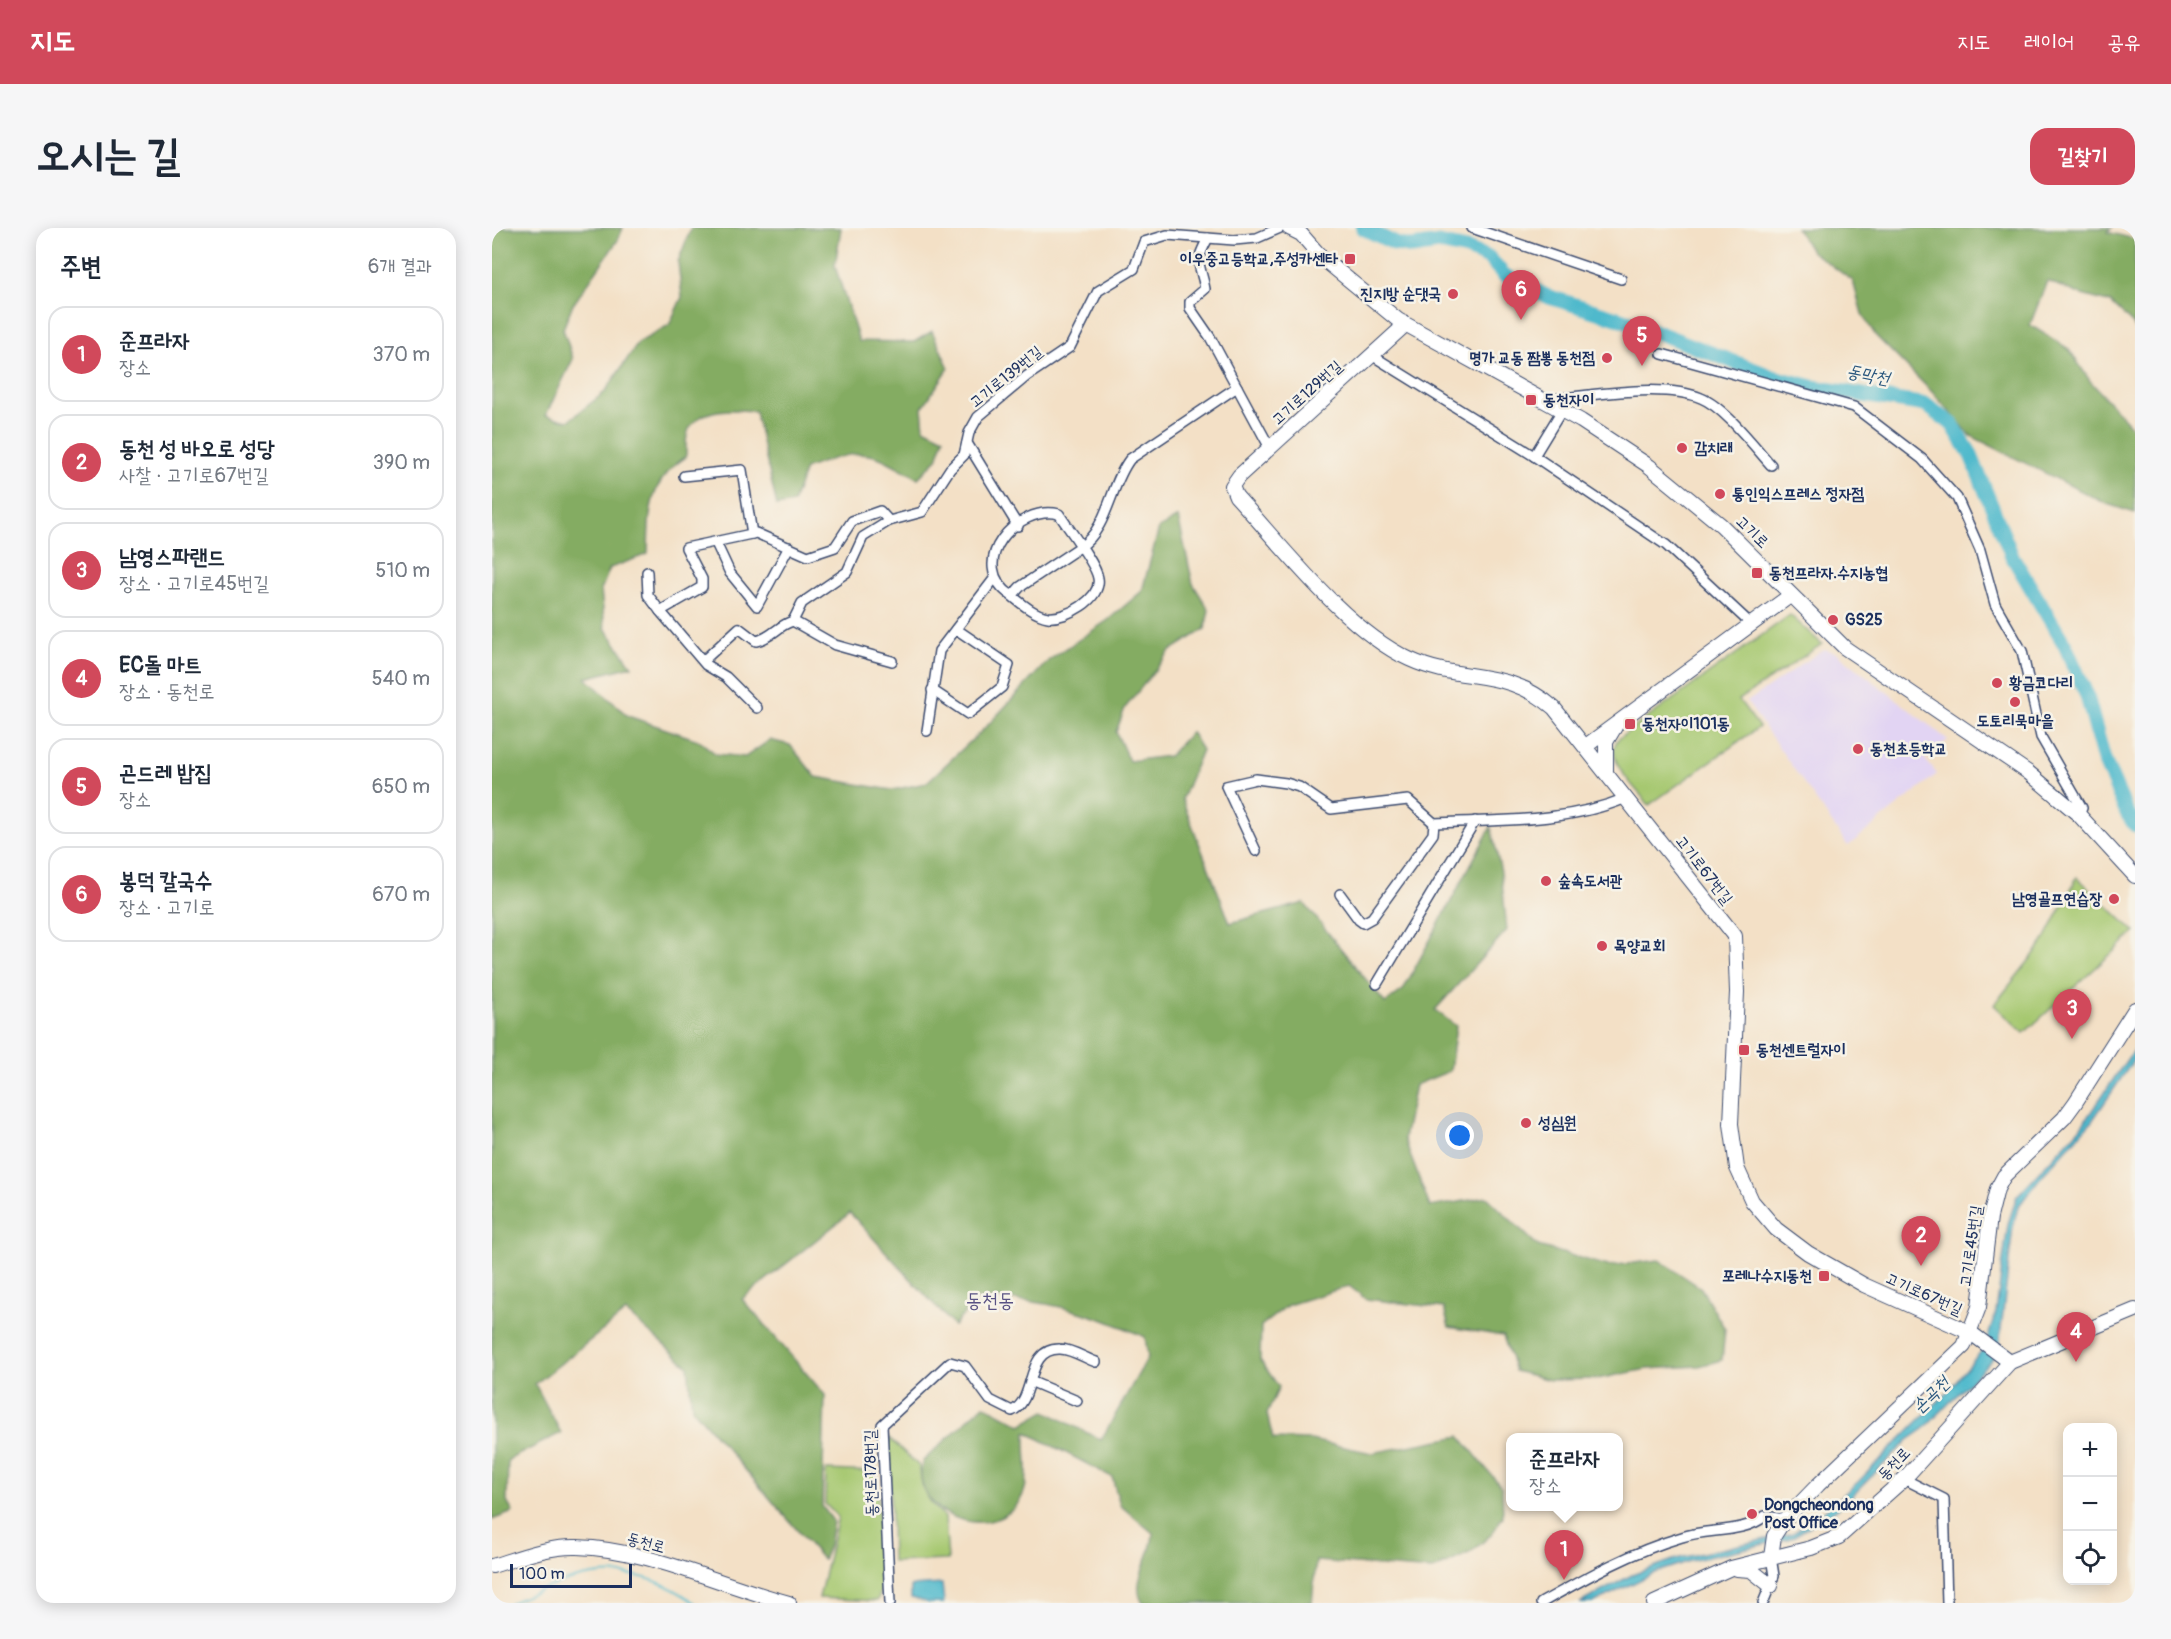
<!DOCTYPE html>
<html lang="ko">
<head>
<meta charset="utf-8">
<style>
  body { margin:0; font-family:Pangolin,"Poor Story",sans-serif; background:#f6f6f7; color:#1f2937 }
  .controls { position:absolute; right:18px; bottom:18px; display:grid; overflow:hidden; border-radius:12px; box-shadow:0 3px 15px #0003 }
  .controls button { width:54px; height:54px; display:grid; place-items:center; padding:0; border:0; border-bottom:2px solid #e0e1e3; background:#fff; color:#1f2937; font:30px sans-serif }
  .scale { position:absolute; left:18px; bottom:15px; width:122px; box-sizing:border-box; padding-left:6px; border:3px solid #1b2f5e; border-top:0; font-size:16px; line-height:21px; white-space:nowrap; color:#1b2f5e; -webkit-text-stroke:4px #f7f3e8; paint-order:stroke }
  .you { position:absolute; left:968px; top:908px; width:21px; height:21px; margin:-15px; border:4px solid #fff; border-radius:50%; background:#1a73e8; box-shadow:0 0 0 9px #1a73e833 }
  .badge { display:grid; place-items:center; width:39px; height:39px; border-radius:50%; background:#d1495b; color:#fff; font-size:20px; font-weight:700 }
  .pin { position:absolute; translate:-50% -50px; filter:drop-shadow(0 2px 3px #0008) }
  .pin::after { content:''; position:absolute; top:32px; width:21px; height:18px; background:inherit; clip-path:polygon(0 0,100% 0,50% 100%) }
  .popup { position:absolute; left:1014px; top:1205px; width:117px; height:78px; box-sizing:border-box; display:grid; place-content:center; border-radius:12px; background:#fff; filter:drop-shadow(0 2px 4px #0005); font-size:20px; white-space:nowrap; color:#747a83 }
  .popup b { font-size:22px; color:#1f2937 }
  .popup::after { content:''; position:absolute; left:50%; top:100%; margin-left:-12px; border:12px solid transparent; border-top-color:#fff }
  .list { margin:0; padding:0; list-style:none }
  h2 { display:flex; justify-content:space-between; align-items:center; height:78px; margin:0; padding:0 24px; font-size:26px }
  h2 small { font-size:20px; font-weight:400; color:#747a83 }
  .list li { display:grid; grid-template-columns:39px 1fr auto; gap:18px; align-items:center; box-sizing:border-box; height:96px; margin:0 12px 12px; padding:0 12px; border:2px solid #e0e1e3; border-radius:18px }
  .list b { display:block; font-size:22px; white-space:nowrap }
  .list p { margin:0; font-size:20px; white-space:nowrap; color:#747a83 }
  .list em { font-size:20px; font-style:normal; color:#747a83 }
  .icon { flex:none; width:33px; height:33px; fill:none; stroke:currentColor; stroke-width:2; stroke-linecap:round; stroke-linejoin:round }
  .map { position:relative; flex:none; width:1643px; height:1375px; overflow:hidden; border-radius:18px }
  header { display:flex; align-items:center; gap:36px; box-sizing:border-box; height:84px; padding:0 30px; background:#d1495b; color:#fff }
  header strong { font-size:28px }
  nav { display:flex; gap:33px; margin-inline-start:auto; font-size:21px }
  .intro { display:flex; align-items:center; justify-content:space-between; box-sizing:border-box; height:144px; padding:0 36px }
  h1 { margin:0; font-size:42px }
  .button { padding:15px 27px; border-radius:18px; background:#d1495b; color:#fff; font-size:21px; font-weight:700 }
  main { display:flex; gap:36px; padding:0 36px }
  aside { flex:1; background:#fff; border-radius:18px; box-shadow:0 3px 15px #0003 }
  .map>svg:first-child { display:block }
</style>
</head>
<body>
<header>
<strong>지도</strong>
<nav><a>지도</a><a>레이어</a><a>공유</a></nav>
</header>
<div class="intro"><h1>오시는 길</h1><a class="button">길찾기</a></div>
<main>
<aside>
<h2>주변<small>6개 결과</small></h2>
<ul class="list">
<li><span class="badge">1</span><div><b>준프라자</b><p>장소</p></div><em>370 m</em></li>
<li><span class="badge">2</span><div><b>동천 성 바오로 성당</b><p>사찰 · 고기로67번길</p></div><em>390 m</em></li>
<li><span class="badge">3</span><div><b>남영스파랜드</b><p>장소 · 고기로45번길</p></div><em>510 m</em></li>
<li><span class="badge">4</span><div><b>EC돌 마트</b><p>장소 · 동천로</p></div><em>540 m</em></li>
<li><span class="badge">5</span><div><b>곤드레 밥집</b><p>장소</p></div><em>650 m</em></li>
<li><span class="badge">6</span><div><b>봉덕 칼국수</b><p>장소 · 고기로</p></div><em>670 m</em></li>
</ul>
</aside>
<div class="map">
<svg width="1643" height="1375" viewBox="0 0 1643 1375">
  <rect width="100%" height="100%" fill="#f7f3e8"/>
  <filter id="ink" filterUnits="userSpaceOnUse"><feTurbulence type="fractalNoise" baseFrequency=".0167" numOctaves="2"/><feDisplacementMap in="SourceGraphic" scale="12" xChannelSelector="R" yChannelSelector="G"/><feConvolveMatrix kernelMatrix="1 2 1 2 8 2 1 2 1" color-interpolation-filters="sRGB"/></filter>
  <filter id="wash" filterUnits="userSpaceOnUse"><feTurbulence type="fractalNoise" baseFrequency=".008" numOctaves="4" result="noise"/><feDisplacementMap in="SourceGraphic" scale="24" xChannelSelector="R" yChannelSelector="G"/><feGaussianBlur stdDeviation="1.35" result="paint"/><feColorMatrix in="noise" values="0 0 0 0 0 0 0 0 0 0 0 0 0 0 0 0 0 1.4 0 .05"/><feComposite in="paint" operator="in"/></filter>
  <g filter="url(#wash)">
    <rect width="100%" height="100%" fill="#f3e0c6"/>
    <polygon fill="#e2d4f3" points="1332,421 1345,425 1456,512 1432,530 1445,546 1356,618 1255,474"/>
    <g fill="#a6c870" stroke="#607c67" stroke-width="1.5">
      <path d="M1298,387L1330,416L1247,472L1267,499L1157,577C1144,560 1111,532 1126,511Z"/>
      <polygon points="1585,649 1643,704 1532,805 1502,777 1551,715"/>
      <polygon points="397,1210 427,1238 431,1261 440,1276 453,1289 456,1332 400,1334"/>
      <polygon points="334,1242 385,1244 389,1363 385,1373 327,1370 346,1289 333,1276"/>
    </g>
    <g fill="#84ac62" stroke="#506e60" stroke-width="1.5">
      <path d="M0,0H131L126,12L80,78L71,101L81,131L54,187L76,193L113,164L146,115L177,97L190,69L186,34L199,0H349L343,38L367,113L422,114L440,103L457,140L430,180L432,200L452,210L445,231L426,250C414,244 400,235 388,230C363,220 337,232 313,241L301,275L285,278L263,183C241,181 209,179 197,201C193,208 194,221 194,229C156,253 157,285 156,326L118,340L109,362L113,400L140,438L94,450L136,488L206,512L224,526L253,529L278,512L298,517L324,549L400,562L434,555L495,498L557,432L616,392L650,363L667,300L686,289L701,356L717,382L713,401L678,423L633,480L624,504L637,533L677,528L699,504L710,522L690,571L738,695L812,675L893,775L911,762L999,599L1009,644L1015,702L943,782L964,798L958,843L923,857L912,911L938,979L995,969L1046,1018L1116,1038L1167,1032L1209,1060L1233,1101L1230,1132L1207,1138L1155,1141L1105,1151L1058,1152L1023,1143L1011,1108L957,1099L952,1080L874,1071L857,1058L796,1077L769,1098L768,1132L787,1159L775,1186L781,1211L819,1212L880,1225L968,1208L1010,1260L1011,1288L1000,1306L979,1324L941,1342L824,1333L820,1375H651C637,1355 661,1328 661,1305L628,1277L620,1249L534,1204C533,1222 538,1247 532,1264C509,1322 414,1288 431,1233L492,1177L529,1197L553,1183L609,1212L656,1129L653,1109C597,1083 546,1069 484,1071L462,1098L358,985L250,1071L333,1167L330,1278L341,1293L337,1318L331,1332L200,1180L196,1138L134,1084L43,1156L69,1205L16,1232L15,1274L21,1284L0,1292Z"/>
      <polygon points="1304,0 1620,0 1615,4 1643,11 1643,101 1641,96 1619,75 1590,67 1555,53 1538,97 1577,121 1598,153 1643,202 1643,285 1615,276 1479,208 1440,164 1384,108 1370,86 1361,53 1319,23"/>
    </g>
    <g fill="#4fb9cc" stroke="#357495" stroke-width="1.5">
      <polygon points="1643,820 1643,830 1600,893 1547,951 1526,979 1521,998 1507,1119 1503,1128 1432,1201 1416,1212 1351,1277 1299,1310 1198,1333 1162,1345 1101,1375 1088,1375 1140,1347 1184,1331 1301,1305 1326,1288 1366,1254 1453,1166 1493,1119 1504,1084 1516,996 1525,968 1588,900"/>
      <polygon points="450,1356 452,1375 438,1375 419,1370 419,1358"/>
    </g>
    <g fill="none" stroke-linecap="round" stroke-linejoin="round">
      <path stroke="#4fb9cc" stroke-width="2" d="M18,1375C86,1345 138,1327 203,1375"/>
      <polyline stroke="#4fb9cc" stroke-width="15" points="871,0 904,16 920,19 947,15 975,21 997,30 1012,47 1054,68 1141,95 1281,149 1321,159 1434,177 1460,196 1478,225 1520,328 1573,417 1595,468 1612,532 1635,585 1643,597"/>
    </g>
  </g>
  <g filter="url(#ink)">
    <g fill="none" stroke-linecap="round" stroke-linejoin="round">
      <defs>
        <g id="street">
          <polyline points="980,0 1129,51"/>
          <path d="M716,10C701,39 708,32 713,61L698,74V80L718,109L778,220"/>
          <polyline points="1170,126 1362,179 1430,231 1465,270 1488,322 1503,376 1530,423 1549,509 1590,580 1587,587"/>
          <polyline points="881,128 1042,228 1174,317 1259,396"/>
          <path d="M1053,172C1095,168 1171,154 1209,170C1232,179 1262,218 1279,237"/>
          <polyline points="475,215 526,298"/>
          <polyline points="1042,228 1070,182"/>
          <polyline points="192,248 250,242 260,306"/>
          <polyline points="224,315 238,345 265,378 297,319"/>
          <polyline points="155,344 156,367 168,383 210,359 210,351 194,320 264,305 316,328 343,319 360,293 388,283 397,293 430,284 458,241 472,227 477,205 486,189 535,148 578,119 606,63 642,41 652,14 675,7 742,12 765,10 788,0"/>
          <path d="M520,368C530,376 543,387 556,389C574,391 610,371 606,350C604,336 576,300 567,286C525,276 472,336 520,368L528,359L588,319C616,301 618,257 638,231L745,159"/>
          <polyline points="168,383 214,437 234,449 265,480"/>
          <polyline points="301,393 310,375 355,344 371,309 397,293"/>
          <path d="M211,433L247,400L264,413C280,410 286,397 301,393L343,417L400,433"/>
          <polyline points="440,462 476,486 510,459 517,437 464,401"/>
          <polyline points="435,503 447,423 502,351"/>
          <path d="M764,623L734,558L764,551L794,555L807,559L839,581L916,572L942,595C1006,592 1074,595 1134,570"/>
          <polyline points="848,666 867,692 871,695 880,690 941,606 942,595"/>
          <polyline points="885,756 983,593"/>
          <polyline points="538,1153 585,1173"/>
          <polyline points="1412,1251 1452,1271 1455,1375"/>
          <path d="M398,1375L390,1197L458,1134L473,1138L498,1172L520,1183C545,1172 532,1120 568,1121C579,1121 593,1130 604,1134"/>
          <path d="M1049,1375C1095,1349 1139,1324 1190,1309C1217,1300 1251,1306 1273,1288L1293,1291"/>
          <polyline points="1271,1375 1282,1348 1279,1329"/>
        </g>
        <g id="secondary">
          <polyline points="797,0 809,6 829,29 906,92 1089,193 1157,238 1229,297 1353,420 1537,545 1587,587 1643,648"/>
          <path d="M913,97L747,248L740,258L744,268C792,320 853,401 917,431C971,456 1013,438 1062,480L1243,708L1245,764L1239,896L1245,940L1260,973L1284,1001L1316,1025L1372,1057L1479,1105L1518,1134"/>
          <polyline points="1094,518 1299,367"/>
          <polyline points="1114,542 1114,514 1123,499"/>
          <polyline points="1279,1329 1282,1308 1293,1291 1326,1257 1472,1118 1487,1079 1498,989 1505,961 1512,948 1572,890 1583,875 1643,781"/>
          <path d="M0,1338C26,1330 56,1318 85,1319C157,1321 227,1357 297,1375"/>
          <polyline points="1245,1341 1259,1342 1279,1358"/>
          <polyline points="1162,1375 1239,1340 1319,1320 1347,1309 1412,1251 1518,1134 1643,1082"/>
        </g>
      </defs>
      <use href="#street" stroke="#3b4a6e" stroke-width="12"/>
      <use href="#secondary" stroke="#3b4a6e" stroke-width="16"/>
      <use href="#street" stroke="#fff" stroke-width="9"/>
      <use href="#secondary" stroke="#fff" stroke-width="14"/>
    </g>
  </g>
  <g fill="#d1495b" stroke="#f7f3e8" stroke-width="2">
    <rect x="852" y="25" width="12" height="12" rx="3"/>
    <circle cx="961" cy="66" r="6"/>
    <circle cx="1115" cy="130" r="6"/>
    <rect x="1033" y="166" width="12" height="12" rx="3"/>
    <circle cx="1190" cy="220" r="6"/>
    <circle cx="1228" cy="266" r="6"/>
    <rect x="1259" y="339" width="12" height="12" rx="3"/>
    <circle cx="1341" cy="392" r="6"/>
    <circle cx="1505" cy="455" r="6"/>
    <circle cx="1523" cy="474" r="6"/>
    <rect x="1132" y="490" width="12" height="12" rx="3"/>
    <circle cx="1366" cy="521" r="6"/>
    <circle cx="1054" cy="653" r="6"/>
    <circle cx="1622" cy="671" r="6"/>
    <circle cx="1110" cy="718" r="6"/>
    <rect x="1246" y="816" width="12" height="12" rx="3"/>
    <circle cx="1034" cy="895" r="6"/>
    <rect x="1326" y="1042" width="12" height="12" rx="3"/>
    <circle cx="1260" cy="1286" r="6"/>
  </g>
  <g text-anchor="middle" dominant-baseline="central" stroke-width="5" stroke-linejoin="round" paint-order="stroke">
    <g font-size="16" font-weight="bold" fill="#1b2f5e" stroke="#f7f3e8" text-anchor="start">
      <text x="846" y="31" text-anchor="end">이우중고등학교,주성카센타</text>
      <text x="949" y="66" text-anchor="end">진지방 순댓국</text>
      <text x="1103" y="130" text-anchor="end">명가 교동 짬뽕 동천점</text>
      <text x="1051" y="172">동천자이</text>
      <text x="1202" y="220">감치래</text>
      <text x="1240" y="266">통인익스프레스 정자점</text>
      <text x="1277" y="345">동천프라자.수지농협</text>
      <text x="1353" y="392">GS25</text>
      <text x="1517" y="455">황금코다리</text>
      <text x="1523" y="493" text-anchor="middle">도토리묵마을</text>
      <text x="1150" y="496">동천자이101동</text>
      <text x="1378" y="521">동천초등학교</text>
      <text x="1066" y="653">숲속도서관</text>
      <text x="1610" y="671" text-anchor="end">남영골프연습장</text>
      <text x="1122" y="718">목양교회</text>
      <text x="1264" y="822">동천센트럴자이</text>
      <text x="1046" y="895">성심원</text>
      <text x="1320" y="1048" text-anchor="end">포레나수지동천</text>
      <text x="1272" y="1277">Dongcheondong<tspan x="1272" dy="18">Post Office</tspan></text>
    </g>
    <g font-size="16" fill="#1b2f5e" stroke="#f7f3e8">
      <text transform="translate(514 149) rotate(-39)">고기로139번길</text>
      <text transform="translate(815 165) rotate(-42)">고기로129번길</text>
      <text transform="translate(1260 304) rotate(44)">고기로</text>
      <text transform="translate(1212 642) rotate(52)">고기로67번길</text>
      <text transform="translate(1479 1018) rotate(-82)">고기로45번길</text>
      <text transform="translate(1432 1066) rotate(24)">고기로67번길</text>
      <text transform="translate(1402 1236) rotate(-46)">동천로</text>
      <text transform="translate(379 1245) rotate(-91)">동천로178번길</text>
      <text transform="translate(154 1315) rotate(15)">동천로</text>
    </g>
    <g font-size="18" font-style="italic" fill="#2b587f" stroke="#f7f3e8">
      <text transform="translate(1376 147) rotate(11)">동막천</text>
      <text transform="translate(1439 1167) rotate(-44)">손곡천</text>
    </g>
    <g font-size="20" fill="#595284" stroke="#f7f3e8">
      <text x="498" y="1072">동천동</text>
    </g>
  </g>
</svg>
<div class="controls">
<button>+</button>
<button>−</button>
<button><svg class="icon" aria-label="locate" viewBox="0 0 24 24"><circle cx="12" cy="12" r="6"/><path d="M12 2v4M12 18v4M2 12h4M18 12h4"/></svg></button>
</div>
<div class="scale">100 m</div>
<div class="you"></div>
<div class="pin badge" style="left:1072px;top:1352px">1</div>
<div class="popup"><b>준프라자</b>장소</div>
<div class="pin badge" style="left:1429px;top:1038px">2</div>
<div class="pin badge" style="left:1580px;top:811px">3</div>
<div class="pin badge" style="left:1584px;top:1134px">4</div>
<div class="pin badge" style="left:1150px;top:138px">5</div>
<div class="pin badge" style="left:1029px;top:92px">6</div>
</div>
</main>
</body>
</html>
